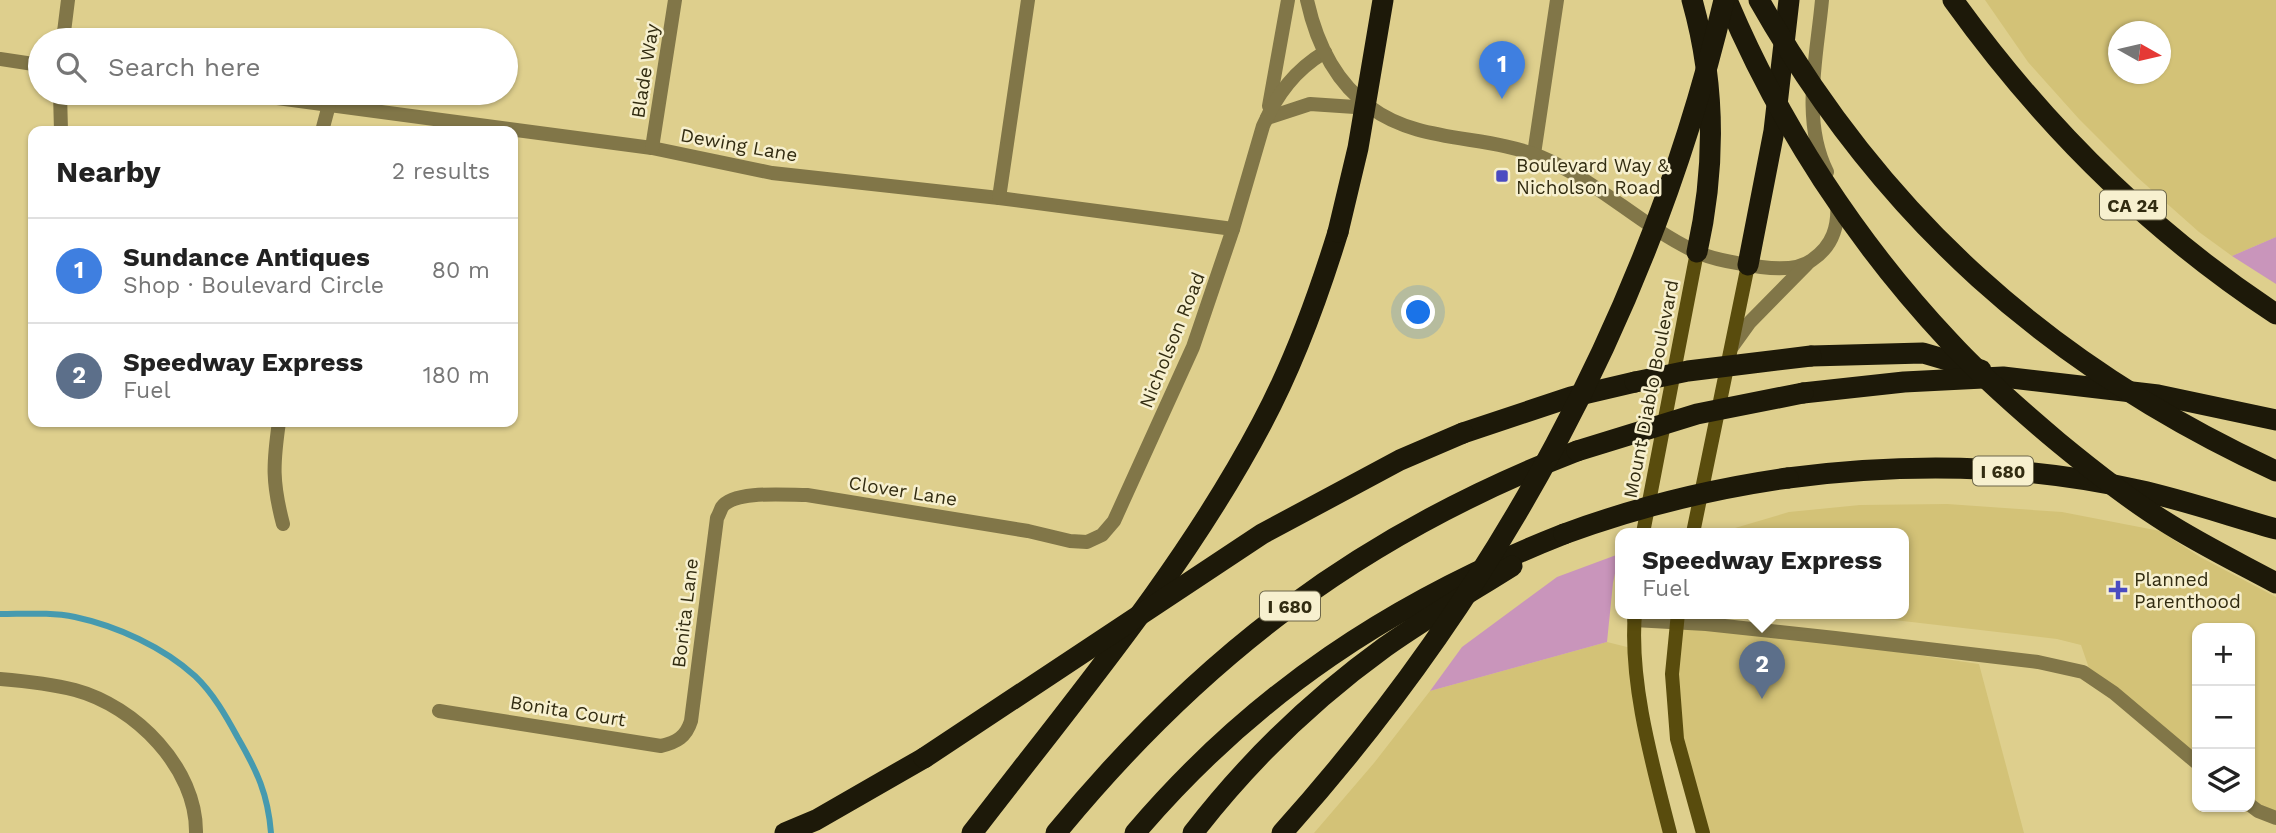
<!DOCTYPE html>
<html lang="en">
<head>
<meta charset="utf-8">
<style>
  body { margin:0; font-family:"Work Sans",sans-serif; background:#f6f6f6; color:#222 }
  .controls { position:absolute; right:21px; bottom:21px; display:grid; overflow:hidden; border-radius:14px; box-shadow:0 2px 5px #0004 }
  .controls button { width:63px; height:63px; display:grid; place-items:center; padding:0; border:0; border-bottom:2px solid #e0e0e0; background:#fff; color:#222; font:35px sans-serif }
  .compass { position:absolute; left:2108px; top:21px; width:63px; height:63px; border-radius:50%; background:#fff; box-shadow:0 2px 5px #0004; rotate:98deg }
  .you { position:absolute; left:1419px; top:313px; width:24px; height:24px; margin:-18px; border:5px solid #fff; border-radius:50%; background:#1a73e8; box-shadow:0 0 0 10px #1a73e833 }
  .badge { display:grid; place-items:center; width:46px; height:46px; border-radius:50%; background:#2563eb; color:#fff; font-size:23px; font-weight:700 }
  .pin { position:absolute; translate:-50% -58px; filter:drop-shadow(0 2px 4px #0008) }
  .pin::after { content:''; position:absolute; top:37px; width:24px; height:21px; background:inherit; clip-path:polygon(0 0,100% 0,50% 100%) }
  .popup { position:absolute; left:1615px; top:528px; width:294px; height:91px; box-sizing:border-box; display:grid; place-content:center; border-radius:14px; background:#fff; filter:drop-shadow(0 2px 5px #0005); font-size:23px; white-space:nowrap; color:#767676 }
  .popup b { font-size:26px; color:#222 }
  .popup::after { content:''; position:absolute; left:50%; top:100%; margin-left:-14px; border:14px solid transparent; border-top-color:#fff }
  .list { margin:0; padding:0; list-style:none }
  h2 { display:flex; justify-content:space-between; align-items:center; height:91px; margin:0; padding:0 28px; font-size:30px }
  h2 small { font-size:23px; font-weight:400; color:#767676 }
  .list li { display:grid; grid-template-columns:46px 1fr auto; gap:21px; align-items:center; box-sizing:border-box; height:105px; padding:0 28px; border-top:2px solid #e0e0e0 }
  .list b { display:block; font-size:26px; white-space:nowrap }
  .list p { margin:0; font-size:23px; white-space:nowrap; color:#767676 }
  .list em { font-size:23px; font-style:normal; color:#767676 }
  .icon { flex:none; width:38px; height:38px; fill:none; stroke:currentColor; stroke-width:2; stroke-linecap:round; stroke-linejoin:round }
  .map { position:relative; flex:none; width:2276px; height:833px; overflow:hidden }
  .search { position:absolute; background:#fff; box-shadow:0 2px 5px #0004; left:28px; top:28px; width:490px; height:77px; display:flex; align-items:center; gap:18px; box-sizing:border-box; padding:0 24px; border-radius:38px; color:#767676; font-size:26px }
  .panel { position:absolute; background:#fff; box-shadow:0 2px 5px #0004; left:28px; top:126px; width:490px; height:301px; border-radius:14px }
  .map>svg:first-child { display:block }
</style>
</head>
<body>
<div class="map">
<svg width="2276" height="833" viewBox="0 0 2276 833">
  <rect width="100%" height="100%" fill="#decf8d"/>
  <g fill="#d3c277" fill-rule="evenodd">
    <path d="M1985,0H2276V237L2232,256L2199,232L2137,177L2079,119L2028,62ZM2118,32H2160V74H2118Z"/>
    <polygon points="1947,504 2062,512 2160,531 2200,557 2276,597 2276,818 2250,805 2250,628 2197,628 2197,763 2092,677 2081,645 2057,639 1834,613 1904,613 1904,533 1718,533 1789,512 1860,505"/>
    <polygon points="1677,622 1706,624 1979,664 2024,833 1703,833 1677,739"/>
    <polygon points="1607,642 1635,649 1670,833 1314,833 1374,763 1430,691"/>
  </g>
  <g fill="#c995bb">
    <polygon points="2276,237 2276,284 2232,256"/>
    <polygon points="1619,554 1613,583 1607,642 1430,691 1462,647 1557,577"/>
  </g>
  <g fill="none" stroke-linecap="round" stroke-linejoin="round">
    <path stroke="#469aaf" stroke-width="6" d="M0,614C25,614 51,612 75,617C117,626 163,647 195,676C213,693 226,716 238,738C257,771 268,794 271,833"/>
    <g stroke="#817648" stroke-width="14">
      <polyline points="63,40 68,0"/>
      <polyline points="0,59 40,65"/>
      <polyline points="60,93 61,131"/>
      <polyline points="239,93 652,148 772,173 999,198 1233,229"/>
      <polyline points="1269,106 1288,0"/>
      <polyline points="1267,118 1310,104 1370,108"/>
      <polyline points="322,131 329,105"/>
      <polyline points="652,148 675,0"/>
      <polyline points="1534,154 1557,0"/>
      <polyline points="999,198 1028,0"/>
      <path d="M279,422C273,464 272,482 283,524"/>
      <polyline points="1634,620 1706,624 1835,638 2038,662 2083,672 2114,693 2197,763"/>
      <path d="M0,679C24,681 51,684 75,690C135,706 197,768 196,833"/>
      <path d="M439,711L661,746C677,742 686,737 691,721L717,518C719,515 720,511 722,507C734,490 787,495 807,495L1028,531L1070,541L1087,542L1102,535L1114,521L1193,347L1233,229L1263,126C1277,94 1295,70 1325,52"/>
      <polyline points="2250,805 2258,811 2276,818"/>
    </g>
    <g stroke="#817648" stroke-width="14">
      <path d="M1307,0C1316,41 1335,82 1370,107C1419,144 1486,134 1541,157C1596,180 1640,225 1694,251C1713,260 1740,264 1761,267C1777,269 1799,270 1812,260C1833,246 1839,226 1837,201"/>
      <path d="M1822,0C1817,56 1801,120 1827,172"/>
      <polyline points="1732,347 1750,322 1807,264"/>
    </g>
    <g stroke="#594c0d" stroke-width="14">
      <polyline points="1643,533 1697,252"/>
      <polyline points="1693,533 1748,265"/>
      <path d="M1635,613C1629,683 1653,766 1670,833"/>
      <polyline points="1678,613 1672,674 1677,739 1703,833"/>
    </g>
    <g stroke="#1d1909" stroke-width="21">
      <path d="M1692,0C1716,85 1716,167 1697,252"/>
      <path d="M1953,0C2042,124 2148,230 2276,314"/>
      <polyline points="1748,265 1774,131 1789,0"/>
      <polyline points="1811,356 1923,353 1981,370"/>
      <polyline points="1803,393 1904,382 2003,377 2158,395 2276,420"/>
      <polyline points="1463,433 1571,397 1635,382"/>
      <path d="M1788,478C1903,463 2024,464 2138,490C2184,500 2230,516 2276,529"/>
      <polyline points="785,833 816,820 924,758"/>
      <path d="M972,833C1073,701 1184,571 1262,423C1294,363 1318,297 1338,232"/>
      <path d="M1056,833C1202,655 1362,534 1577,451"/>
      <path d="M1135,833C1254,693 1394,601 1564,534"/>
      <path d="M1193,833C1247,763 1313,699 1385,647C1426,618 1469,593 1512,566"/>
    </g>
    <g stroke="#1d1909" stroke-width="21">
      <path d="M1727,0C1779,124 1857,243 1949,341C1982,377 2020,410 2058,442C2092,470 2127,498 2164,521C2200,544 2239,563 2276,583"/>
      <path d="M1759,0C1882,217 2050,367 2276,471"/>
      <polyline points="1338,232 1358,148 1383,0"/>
      <polyline points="1635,382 1688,371 1811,356"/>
      <polyline points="1577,451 1697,414 1803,393"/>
      <path d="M1564,534C1637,507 1711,489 1788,478"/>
      <polyline points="924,758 1262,534 1400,460 1463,433"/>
      <path d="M1282,833C1495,596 1651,311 1724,0"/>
    </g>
  </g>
  <g fill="#4a4bc1" stroke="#f7f0cf" stroke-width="2.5">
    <rect x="1495" y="169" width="14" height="14" rx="3.5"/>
    <path d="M2114.5 579.5h7v7h7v7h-7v7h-7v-7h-7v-7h7z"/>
  </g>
  <g text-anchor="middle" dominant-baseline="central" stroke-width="5" stroke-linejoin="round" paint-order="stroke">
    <g fill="#f7f0cf" stroke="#6d674a" stroke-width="2">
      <rect x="2100" y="190.5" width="66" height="29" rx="5"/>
      <rect x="1973" y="456.5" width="60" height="29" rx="5"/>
      <rect x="1260" y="591.5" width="60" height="29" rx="5"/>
    </g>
    <g font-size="18" font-weight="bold" fill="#322c11">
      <text x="2133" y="205">CA 24</text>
      <text x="2003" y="471">I 680</text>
      <text x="1290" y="606">I 680</text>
    </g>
    <g font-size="19" fill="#322c11" stroke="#f7f0cf">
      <text transform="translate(645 71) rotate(-81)">Blade Way</text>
      <text transform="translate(739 145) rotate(10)">Dewing Lane</text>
      <text transform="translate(1172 340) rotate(-68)">Nicholson Road</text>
      <text transform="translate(1651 389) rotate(-79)">Mount Diablo Boulevard</text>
      <text transform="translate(903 491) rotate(9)">Clover Lane</text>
      <text transform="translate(685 613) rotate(-83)">Bonita Lane</text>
      <text transform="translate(568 711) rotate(9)">Bonita Court</text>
    </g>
    <g font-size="19" fill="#322c11" stroke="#f7f0cf" text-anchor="start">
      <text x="1516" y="165">Boulevard Way &amp;<tspan x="1516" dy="22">Nicholson Road</tspan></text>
      <text x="2134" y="579">Planned<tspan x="2134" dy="22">Parenthood</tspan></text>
    </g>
  </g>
</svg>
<div class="controls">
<button>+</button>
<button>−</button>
<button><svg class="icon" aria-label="layers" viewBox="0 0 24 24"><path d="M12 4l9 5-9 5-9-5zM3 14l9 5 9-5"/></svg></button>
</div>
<svg class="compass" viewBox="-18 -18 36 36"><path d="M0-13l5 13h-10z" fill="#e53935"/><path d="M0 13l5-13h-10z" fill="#767676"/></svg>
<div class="you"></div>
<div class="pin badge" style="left:1502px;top:99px;background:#3f7fe0">1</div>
<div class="pin badge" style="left:1762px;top:699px;background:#5c6f8a">2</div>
<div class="popup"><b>Speedway Express</b>Fuel</div>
<div class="search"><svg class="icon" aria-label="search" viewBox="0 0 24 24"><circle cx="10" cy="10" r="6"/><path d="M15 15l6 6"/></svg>Search here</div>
<section class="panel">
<h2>Nearby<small>2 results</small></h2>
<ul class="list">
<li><span class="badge" style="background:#3f7fe0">1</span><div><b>Sundance Antiques</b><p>Shop · Boulevard Circle</p></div><em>80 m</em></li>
<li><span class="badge" style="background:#5c6f8a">2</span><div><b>Speedway Express</b><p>Fuel</p></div><em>180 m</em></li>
</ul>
</section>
</div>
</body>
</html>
